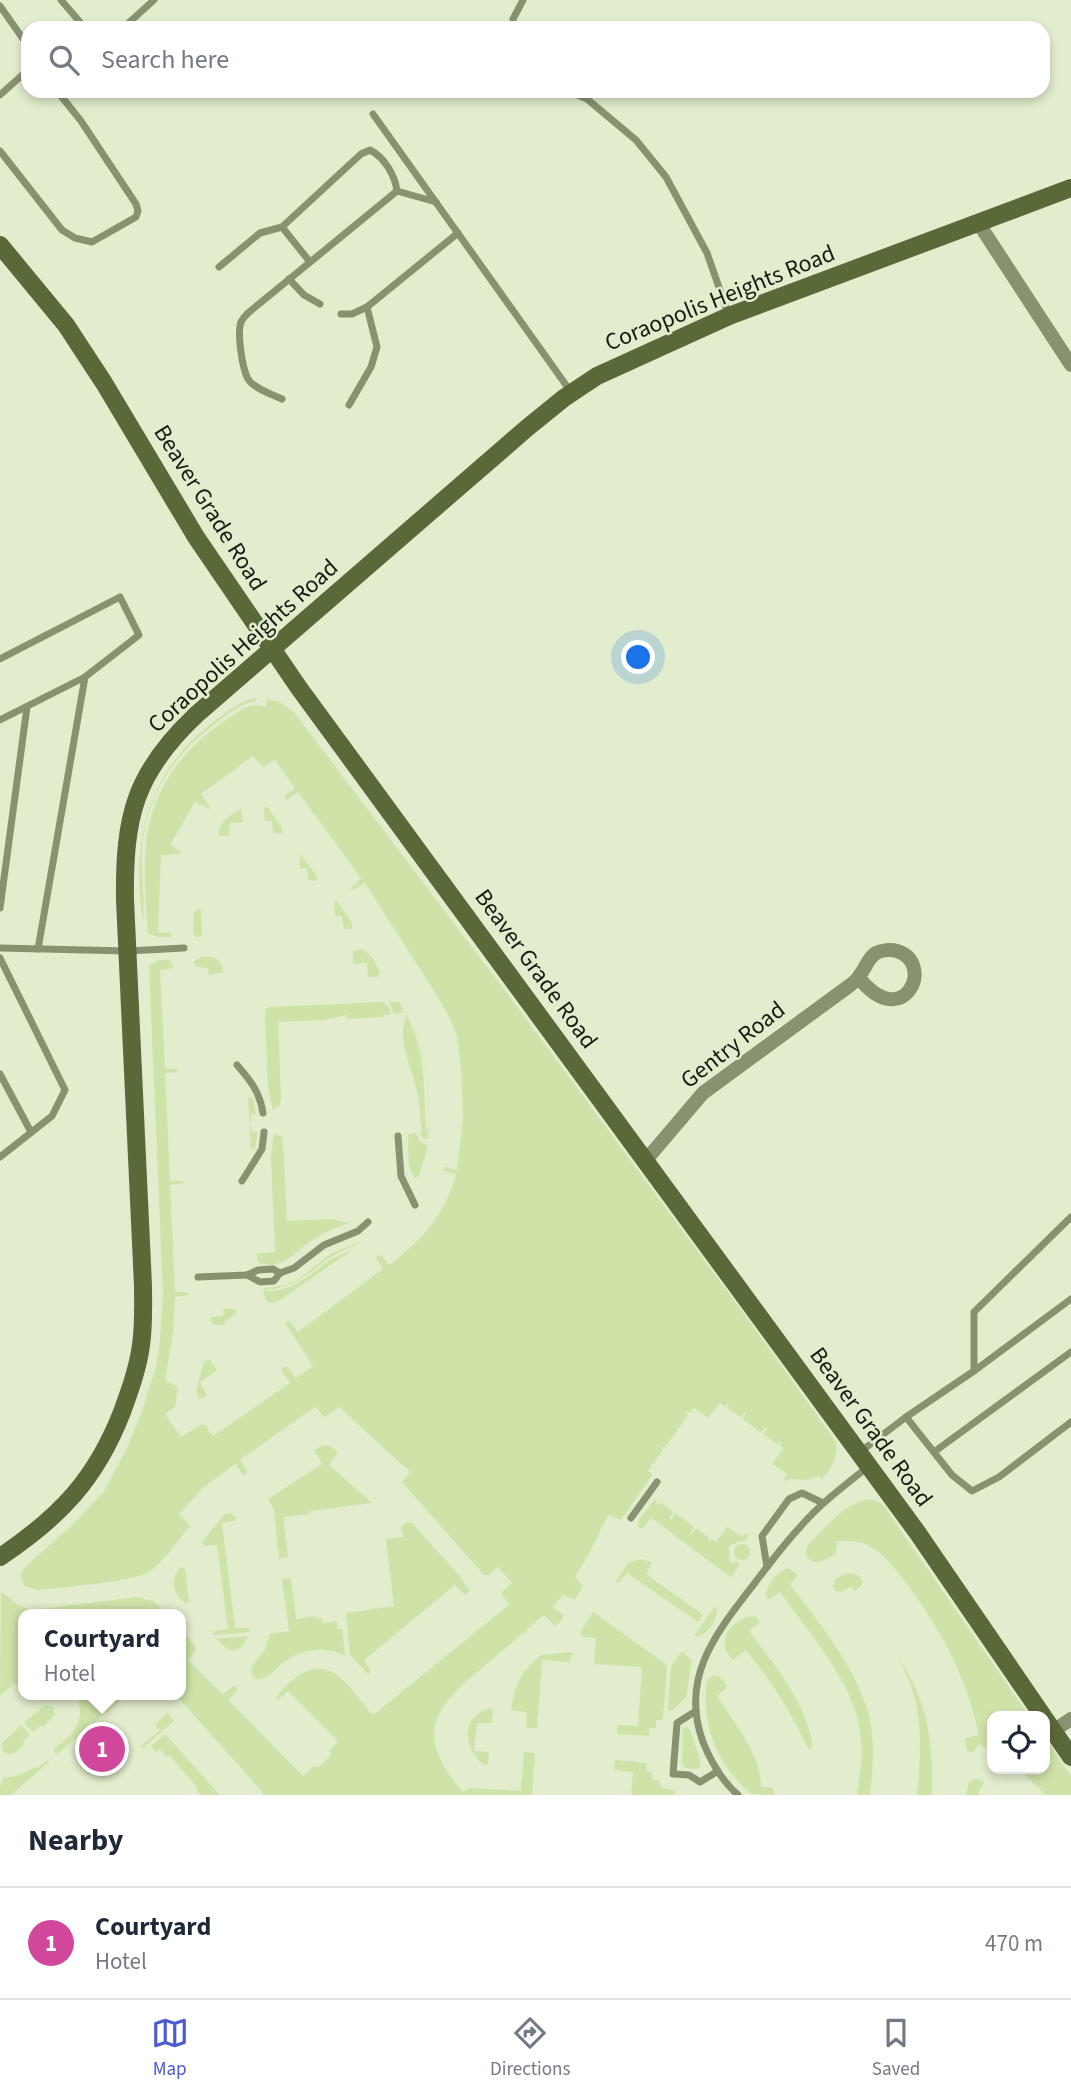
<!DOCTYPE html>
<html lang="en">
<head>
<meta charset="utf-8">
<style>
  body { margin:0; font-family:"Source Sans 3",sans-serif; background:#f6f6f7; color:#1f2937 }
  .controls { position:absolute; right:21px; bottom:21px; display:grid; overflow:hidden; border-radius:14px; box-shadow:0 4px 10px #0003 }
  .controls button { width:63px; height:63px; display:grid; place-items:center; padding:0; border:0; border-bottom:2px solid #e0e1e3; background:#fff; color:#1f2937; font:35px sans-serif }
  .you { position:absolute; left:639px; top:658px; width:24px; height:24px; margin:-18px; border:5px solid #fff; border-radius:50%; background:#1a73e8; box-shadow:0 0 0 10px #1a73e833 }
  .badge { display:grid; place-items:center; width:46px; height:46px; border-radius:50%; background:#4d5bd0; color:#fff; font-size:23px; font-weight:700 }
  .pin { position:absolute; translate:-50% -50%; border:4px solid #fff; box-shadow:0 2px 7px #0006 }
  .popup { position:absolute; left:18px; top:1609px; width:168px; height:91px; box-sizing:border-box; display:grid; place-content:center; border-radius:14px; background:#fff; filter:drop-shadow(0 2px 5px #0005); font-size:23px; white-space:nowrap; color:#747a83 }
  .popup b { font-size:26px; color:#1f2937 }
  .popup::after { content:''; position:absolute; left:50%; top:100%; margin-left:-14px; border:14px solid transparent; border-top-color:#fff }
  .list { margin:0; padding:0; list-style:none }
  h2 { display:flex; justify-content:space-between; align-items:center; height:91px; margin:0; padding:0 28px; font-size:30px }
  h2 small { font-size:23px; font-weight:400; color:#747a83 }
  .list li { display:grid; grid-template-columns:46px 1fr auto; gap:21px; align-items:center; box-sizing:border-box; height:112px; padding:0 28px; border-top:2px solid #e0e1e3 }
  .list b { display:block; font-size:26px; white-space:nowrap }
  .list p { margin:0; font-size:23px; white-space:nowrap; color:#747a83 }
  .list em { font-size:23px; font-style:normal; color:#747a83 }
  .icon { flex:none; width:38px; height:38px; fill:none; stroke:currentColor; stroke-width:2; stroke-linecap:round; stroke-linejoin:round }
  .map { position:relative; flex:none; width:1071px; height:1795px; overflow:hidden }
  .search { position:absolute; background:#fff; box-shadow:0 4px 10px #0003; left:21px; right:21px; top:21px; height:77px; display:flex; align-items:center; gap:18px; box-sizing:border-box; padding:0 24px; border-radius:21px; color:#747a83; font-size:26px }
  .sheet { height:203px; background:#fff }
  nav { display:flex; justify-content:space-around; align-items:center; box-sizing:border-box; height:98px; border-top:2px solid #e0e1e3; background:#fff; font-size:19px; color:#747a83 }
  nav a { display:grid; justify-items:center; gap:4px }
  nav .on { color:#4d5bd0 }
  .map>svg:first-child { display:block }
</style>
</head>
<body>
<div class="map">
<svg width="1071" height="1795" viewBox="0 0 1071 1795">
  <rect width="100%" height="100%" fill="#e1edcc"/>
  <g fill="#cfe3a9">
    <path d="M258,698L256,701C238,704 224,717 210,728C171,757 144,802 142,852C141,875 145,900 143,922C131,844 146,774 211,724C226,712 239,701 258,698Z"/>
    <path d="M267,699L278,701L294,712L512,1000L753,1326L836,1442C838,1458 832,1469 821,1480L819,1476L808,1480L789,1479L787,1482L784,1479L787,1474L772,1464L783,1448L779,1445L781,1442L779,1441L777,1444L763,1434L768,1428L766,1427L761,1433L743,1419L746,1413L745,1412L741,1418L727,1408L729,1406L727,1404L725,1407L720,1403L708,1418L694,1408L690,1413L686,1411L685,1413L688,1415L679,1428L675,1427L678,1430L664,1448L661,1446L660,1448L663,1450L653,1464L649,1463L652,1466L648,1471L653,1474L621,1520L608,1515L590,1552L575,1577L583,1586L575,1600L563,1595L553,1607L563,1615L562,1621L555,1626L544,1615C524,1633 503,1650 482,1668C431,1710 415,1736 463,1792L469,1788L521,1791L524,1752L535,1753L532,1795H265L176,1695H181V1629L197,1649L188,1660L223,1695L233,1686L237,1687L236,1692L228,1700L303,1776L314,1766L319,1767L331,1755L329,1751L338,1741L288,1691L279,1699H275C280,1691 290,1681 298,1676C334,1652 353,1694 373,1715L509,1605L501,1593L512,1583L498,1567L488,1575H484L402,1482L410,1472L339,1407L325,1417L315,1407L240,1460L247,1471V1473L243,1475L235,1464L203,1488L179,1514L189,1524V1527C177,1541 165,1561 149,1572C132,1582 58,1588 36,1590L24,1586L20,1574L28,1564L68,1529L103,1493L127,1448L140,1417L156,1367L160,1340L163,1295L149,966L158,960H169L173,965L171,969L160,970L165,1069H177L179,1072L165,1073L170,1181H182L184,1183L170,1185L175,1292H187L189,1295L175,1297L173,1332L165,1380L178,1387L175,1407L165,1414L181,1437L202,1424L205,1425L213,1436L290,1383L282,1371L283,1366L288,1367L296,1378L313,1366L285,1323L290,1321L298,1332L383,1269L376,1259L378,1255H381L389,1265C421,1241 446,1214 456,1174L444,1171L443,1169L444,1167L457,1170L463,1117L461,1066L457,1036L450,1019L441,1002L365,883L353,890L350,889L361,878L298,792L287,800L285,799V796L295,788L275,760L263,767L253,756L201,794L210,807L209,809L195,802L170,845L181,852V854L161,855L158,932L170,933L172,937H158L148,933C146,904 143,875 146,846C152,780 192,739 246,707L256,705L266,707Z"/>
    <polygon points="264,807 268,808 282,828 282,834 273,833 272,821 265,821"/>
    <path d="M241,809L243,822L230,823L229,836H219C217,823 231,814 241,809Z"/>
    <polygon points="300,854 317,876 317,881 308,880 307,868 300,869"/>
    <polygon points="334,901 337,901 352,923 352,929 344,929 342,916 335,916"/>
    <polygon points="198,909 201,911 202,934 202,936 196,937 193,934 194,912"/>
    <path d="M361,949C370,952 377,964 380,973L377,977H368L367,963L353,964V951Z"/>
    <path d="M201,957C213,956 222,958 223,972L209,975L208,968L196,967L194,961Z"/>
    <polygon points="383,1002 389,1008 391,1014 383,1015 383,1017 347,1019 347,1015 324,1020 278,1022 281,1099 280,1105 273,1110 268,1088 265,1014 266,1009 270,1007"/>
    <path d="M389,1002H399C427,1044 429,1089 429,1138L424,1139L420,1135L422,1132C420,1117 420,1102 416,1087C410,1062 397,1043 406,1016C429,1059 422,1093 427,1137C433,1096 424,1044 402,1008L403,1013L394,1014Z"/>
    <polygon points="250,1097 253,1099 256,1114 252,1114 250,1123 252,1132 258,1132 255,1148 252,1150 251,1148 248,1099"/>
    <path d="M416,1133L420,1141L428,1146L419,1176L415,1178C406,1167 409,1148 408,1134Z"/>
    <path d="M274,1134L282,1137L283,1143L287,1221L330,1219L349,1223C336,1227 324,1233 312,1240C296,1251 280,1273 258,1262L257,1254L275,1252L271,1157Z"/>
    <path d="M363,1240C352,1247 340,1251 329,1258C306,1275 296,1287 266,1290L267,1292C297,1289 306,1277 330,1260C338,1255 347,1253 355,1248L279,1301L270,1303L266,1300L263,1291L265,1288L286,1285L297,1280L331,1254Z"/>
    <polygon points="224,1308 235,1309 237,1312 222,1325 214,1325 210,1321 211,1317 223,1316"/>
    <polygon points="210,1360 217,1370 200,1382 207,1395 203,1398 199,1398 196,1392 203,1365 205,1361"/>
    <polygon points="328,1445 338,1452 329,1465 372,1503 310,1511 310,1514 283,1517 288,1557 279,1559 274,1509 268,1499 322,1464 314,1450 322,1446"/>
    <polygon points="655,1499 657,1501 656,1504 658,1505 660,1502 673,1512 669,1519 671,1520 675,1513 694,1527 690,1534 692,1535 696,1528 709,1538 708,1540 709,1542 711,1539 716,1542 727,1527 742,1537 746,1533 749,1535 745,1541 740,1541 733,1545 731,1544 728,1549 730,1551 729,1561 734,1564 736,1561 740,1564 731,1577 651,1518 643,1528 639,1528 638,1521"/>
    <path d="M869,1499L879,1502L884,1506L1029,1716H992V1751L979,1744L973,1752L967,1751L965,1738L979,1735C967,1678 941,1630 907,1584C896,1570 885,1554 869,1546C859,1540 848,1541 837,1541L836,1554L820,1562H812L806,1556L807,1546C824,1529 844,1503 869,1499Z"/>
    <polygon points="231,1513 236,1517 235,1521 222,1523 235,1628 248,1628 251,1632 213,1635 215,1631 228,1629 217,1545 205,1546 202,1542 224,1515"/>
    <polygon points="406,1522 412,1523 458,1574 470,1591 465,1595 455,1585 364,1660 370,1670 369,1675 350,1655 346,1613 394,1606 386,1539 403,1537 401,1527"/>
    <circle cx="742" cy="1552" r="8"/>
    <polygon points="641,1559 652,1562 646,1574 703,1615 698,1622 627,1573 619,1583 616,1581 628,1563"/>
    <path d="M181,1567L185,1569L189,1601L187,1604C173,1596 169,1578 181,1567Z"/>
    <path d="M788,1568L798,1575L790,1584C818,1622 853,1663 867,1709C876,1737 873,1766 870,1795H857C861,1770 864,1745 858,1720C847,1675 807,1630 780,1592L770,1599L766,1597C766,1584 777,1572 788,1568Z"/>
    <polygon points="847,1573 858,1575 863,1581 862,1585 855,1591 851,1587 841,1592 836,1591 833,1587 835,1579"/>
    <path d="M291,1578L296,1619L316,1616L317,1619L322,1618L323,1623L337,1621L338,1629H342L345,1656C323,1645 300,1649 280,1665C273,1672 267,1680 256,1679L252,1675L251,1667L265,1650L270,1634L289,1631L282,1579Z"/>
    <path d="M1,1592C17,1602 19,1611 42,1609L136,1597L153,1601L168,1614H23V1692L15,1683L0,1696Z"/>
    <path d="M715,1606L717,1609C718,1620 707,1633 698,1637L694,1636Z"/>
    <polygon points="593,1612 667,1665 663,1720 656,1720 656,1728 649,1728 649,1736 617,1734 618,1725 638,1726 642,1667 594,1664 596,1638 583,1637 580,1633"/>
    <path d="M754,1616L758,1619L759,1623L749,1631C775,1666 807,1703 813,1748L808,1749C792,1713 771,1681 746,1650L733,1660C713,1642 732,1618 754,1616Z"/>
    <polygon points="248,1636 242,1647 233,1651 227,1649 216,1639"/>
    <polygon points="682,1651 692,1660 686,1697 672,1711 668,1710 671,1666"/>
    <path d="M572,1652L574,1655H571L570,1662L542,1660L537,1728H526L527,1712L511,1710C514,1687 522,1670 541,1655Z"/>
    <path d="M898,1657C929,1704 933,1740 932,1795H917C920,1762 923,1724 913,1692C910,1680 903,1668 898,1657Z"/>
    <path d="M713,1675L720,1677L727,1685L726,1689L717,1696C733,1721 762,1756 761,1787L773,1788L774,1795C767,1795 758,1795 752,1794C748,1792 743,1786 740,1783C713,1756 702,1718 707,1681Z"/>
    <path d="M80,1695H127L56,1755L54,1749C66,1739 80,1729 80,1712C79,1705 78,1702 80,1695Z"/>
    <polygon points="46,1705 54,1707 55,1715 43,1727 41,1725 33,1732 24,1722"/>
    <path d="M490,1708L493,1710L492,1723H477L474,1751L489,1752L488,1764L484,1765C463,1748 460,1717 490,1708Z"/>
    <polygon points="167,1712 174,1721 142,1749 140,1747 160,1730 155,1725"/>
    <polygon points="21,1725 30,1735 23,1741 25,1744 13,1754 7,1754 2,1750 2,1743"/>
    <polygon points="686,1727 690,1730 701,1762 700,1766 698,1769 686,1768 682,1763 683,1729"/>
    <polygon points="165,1734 220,1795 201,1795 196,1789 197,1787 169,1755 167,1757 160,1749 156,1752 151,1746"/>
    <polygon points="1045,1739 1071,1776 1071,1795 1046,1795 1019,1769 1045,1769"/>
    <path d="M47,1760L49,1762L11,1795H0V1787L4,1777C22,1779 29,1766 40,1767Z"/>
    <path d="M615,1760L647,1763L646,1771L652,1772V1780H659C660,1790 668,1789 675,1790V1795H631L633,1772L614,1770Z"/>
    <polygon points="976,1778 984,1782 978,1793 980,1795 966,1795 969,1782"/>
  </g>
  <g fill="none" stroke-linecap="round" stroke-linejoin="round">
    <g stroke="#879271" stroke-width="7">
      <polyline points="61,0 85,28"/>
      <polyline points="0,6 28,46"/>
      <polyline points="123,28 154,0"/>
      <polyline points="513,28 513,19 523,0"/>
      <polyline points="568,91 587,99 636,140 666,177 707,253 729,316"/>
      <polyline points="0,95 28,70"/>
      <polyline points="373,114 571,392"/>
      <polyline points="0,151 62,230 75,238 92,242 136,217 138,211 136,204 81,121 57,91"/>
      <polyline points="282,227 310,262"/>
      <path d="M219,267L260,233L282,227L361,154L370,150C384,157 395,175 397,191"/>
      <polyline points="289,279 304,295 320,304"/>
      <polyline points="341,314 352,314 367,307 458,233"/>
      <path d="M282,399C272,394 254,389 248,379C242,368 237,333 241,322C242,320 247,314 248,313L397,191L436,202"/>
      <polyline points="349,405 371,367 377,347 367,307"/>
      <polyline points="0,659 120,597 139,635 85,677 38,949"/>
      <polyline points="0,720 85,677"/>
      <polyline points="0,908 27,707"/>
      <polyline points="0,948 128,951 184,948"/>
      <polyline points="0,958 65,1090 52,1116 0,1157"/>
      <path d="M237,1065C250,1080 260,1092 263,1113"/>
      <polyline points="0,1074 31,1132"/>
      <polyline points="398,1136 401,1176 415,1205"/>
      <polyline points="242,1181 262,1149 264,1132"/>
      <polyline points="247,1275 260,1282 274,1281 280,1273 294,1268 324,1245 358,1231 368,1222"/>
      <polyline points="198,1277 247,1275 258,1270 273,1269 280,1273"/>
      <polyline points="974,1371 1071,1299"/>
      <polyline points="906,1417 952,1475 972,1491 999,1477 1071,1422"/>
      <polyline points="860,1452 906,1417 974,1371 974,1312 1071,1217"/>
      <polyline points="934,1452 1071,1352"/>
      <polyline points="631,1518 657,1482"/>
      <polyline points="767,1567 762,1536 789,1499 802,1493 823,1503"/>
      <polyline points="696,1711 677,1723 673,1774 689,1775 700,1782 718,1771"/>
      <path d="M738,1795C722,1781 711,1762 703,1742C679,1677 717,1632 754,1584C769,1564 784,1544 801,1526C821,1503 845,1485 869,1466"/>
    </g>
    <g stroke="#879271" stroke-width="14">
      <polyline points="979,224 1071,365"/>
      <path d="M646,1160L703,1093L849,986C853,983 857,980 860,975C866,967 868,958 876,953C882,950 891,949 897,951C936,963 904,1034 859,978"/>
      <polyline points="1053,1731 1071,1719"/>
    </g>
    <g stroke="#5a6938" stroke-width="18">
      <polyline points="0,245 66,325 104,383 196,537 299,688 917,1532 1043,1716"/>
      <path d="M0,1557C60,1517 96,1479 122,1412C130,1390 138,1368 141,1345C144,1325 143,1305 143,1286L125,900C124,817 134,773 197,714L527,428L564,398L597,376L729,316L1071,188"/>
      <polyline points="1045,1719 1071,1757"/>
    </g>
  </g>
  <g text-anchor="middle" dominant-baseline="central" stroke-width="5" stroke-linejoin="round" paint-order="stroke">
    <g font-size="24" fill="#171b10" stroke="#e1edcc">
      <text transform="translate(720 298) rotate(-22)">Coraopolis Heights Road</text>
      <text transform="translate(210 508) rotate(58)">Beaver Grade Road</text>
      <text transform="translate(243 646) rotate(-42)">Coraopolis Heights Road</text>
      <text transform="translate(536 969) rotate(54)">Beaver Grade Road</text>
      <text transform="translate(733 1045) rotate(-38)">Gentry Road</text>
      <text transform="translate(871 1427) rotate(54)">Beaver Grade Road</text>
    </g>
  </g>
</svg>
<div class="controls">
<button><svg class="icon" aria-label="locate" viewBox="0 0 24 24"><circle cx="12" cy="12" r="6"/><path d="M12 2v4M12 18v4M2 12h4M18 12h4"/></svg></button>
</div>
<div class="you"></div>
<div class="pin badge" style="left:102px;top:1749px;background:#d1479c">1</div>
<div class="popup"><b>Courtyard</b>Hotel</div>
<div class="search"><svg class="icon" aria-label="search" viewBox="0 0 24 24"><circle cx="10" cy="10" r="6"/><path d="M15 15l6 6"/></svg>Search here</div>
</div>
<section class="sheet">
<h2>Nearby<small></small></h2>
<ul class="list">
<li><span class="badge" style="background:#d1479c">1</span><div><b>Courtyard</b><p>Hotel</p></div><em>470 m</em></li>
</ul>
</section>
<nav>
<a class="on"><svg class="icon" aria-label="map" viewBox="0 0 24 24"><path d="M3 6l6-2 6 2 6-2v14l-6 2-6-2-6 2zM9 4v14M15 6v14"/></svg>Map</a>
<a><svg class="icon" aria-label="directions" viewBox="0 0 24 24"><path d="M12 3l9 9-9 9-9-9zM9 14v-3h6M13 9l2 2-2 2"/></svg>Directions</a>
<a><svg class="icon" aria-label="saved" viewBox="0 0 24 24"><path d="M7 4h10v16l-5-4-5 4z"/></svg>Saved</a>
</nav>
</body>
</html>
